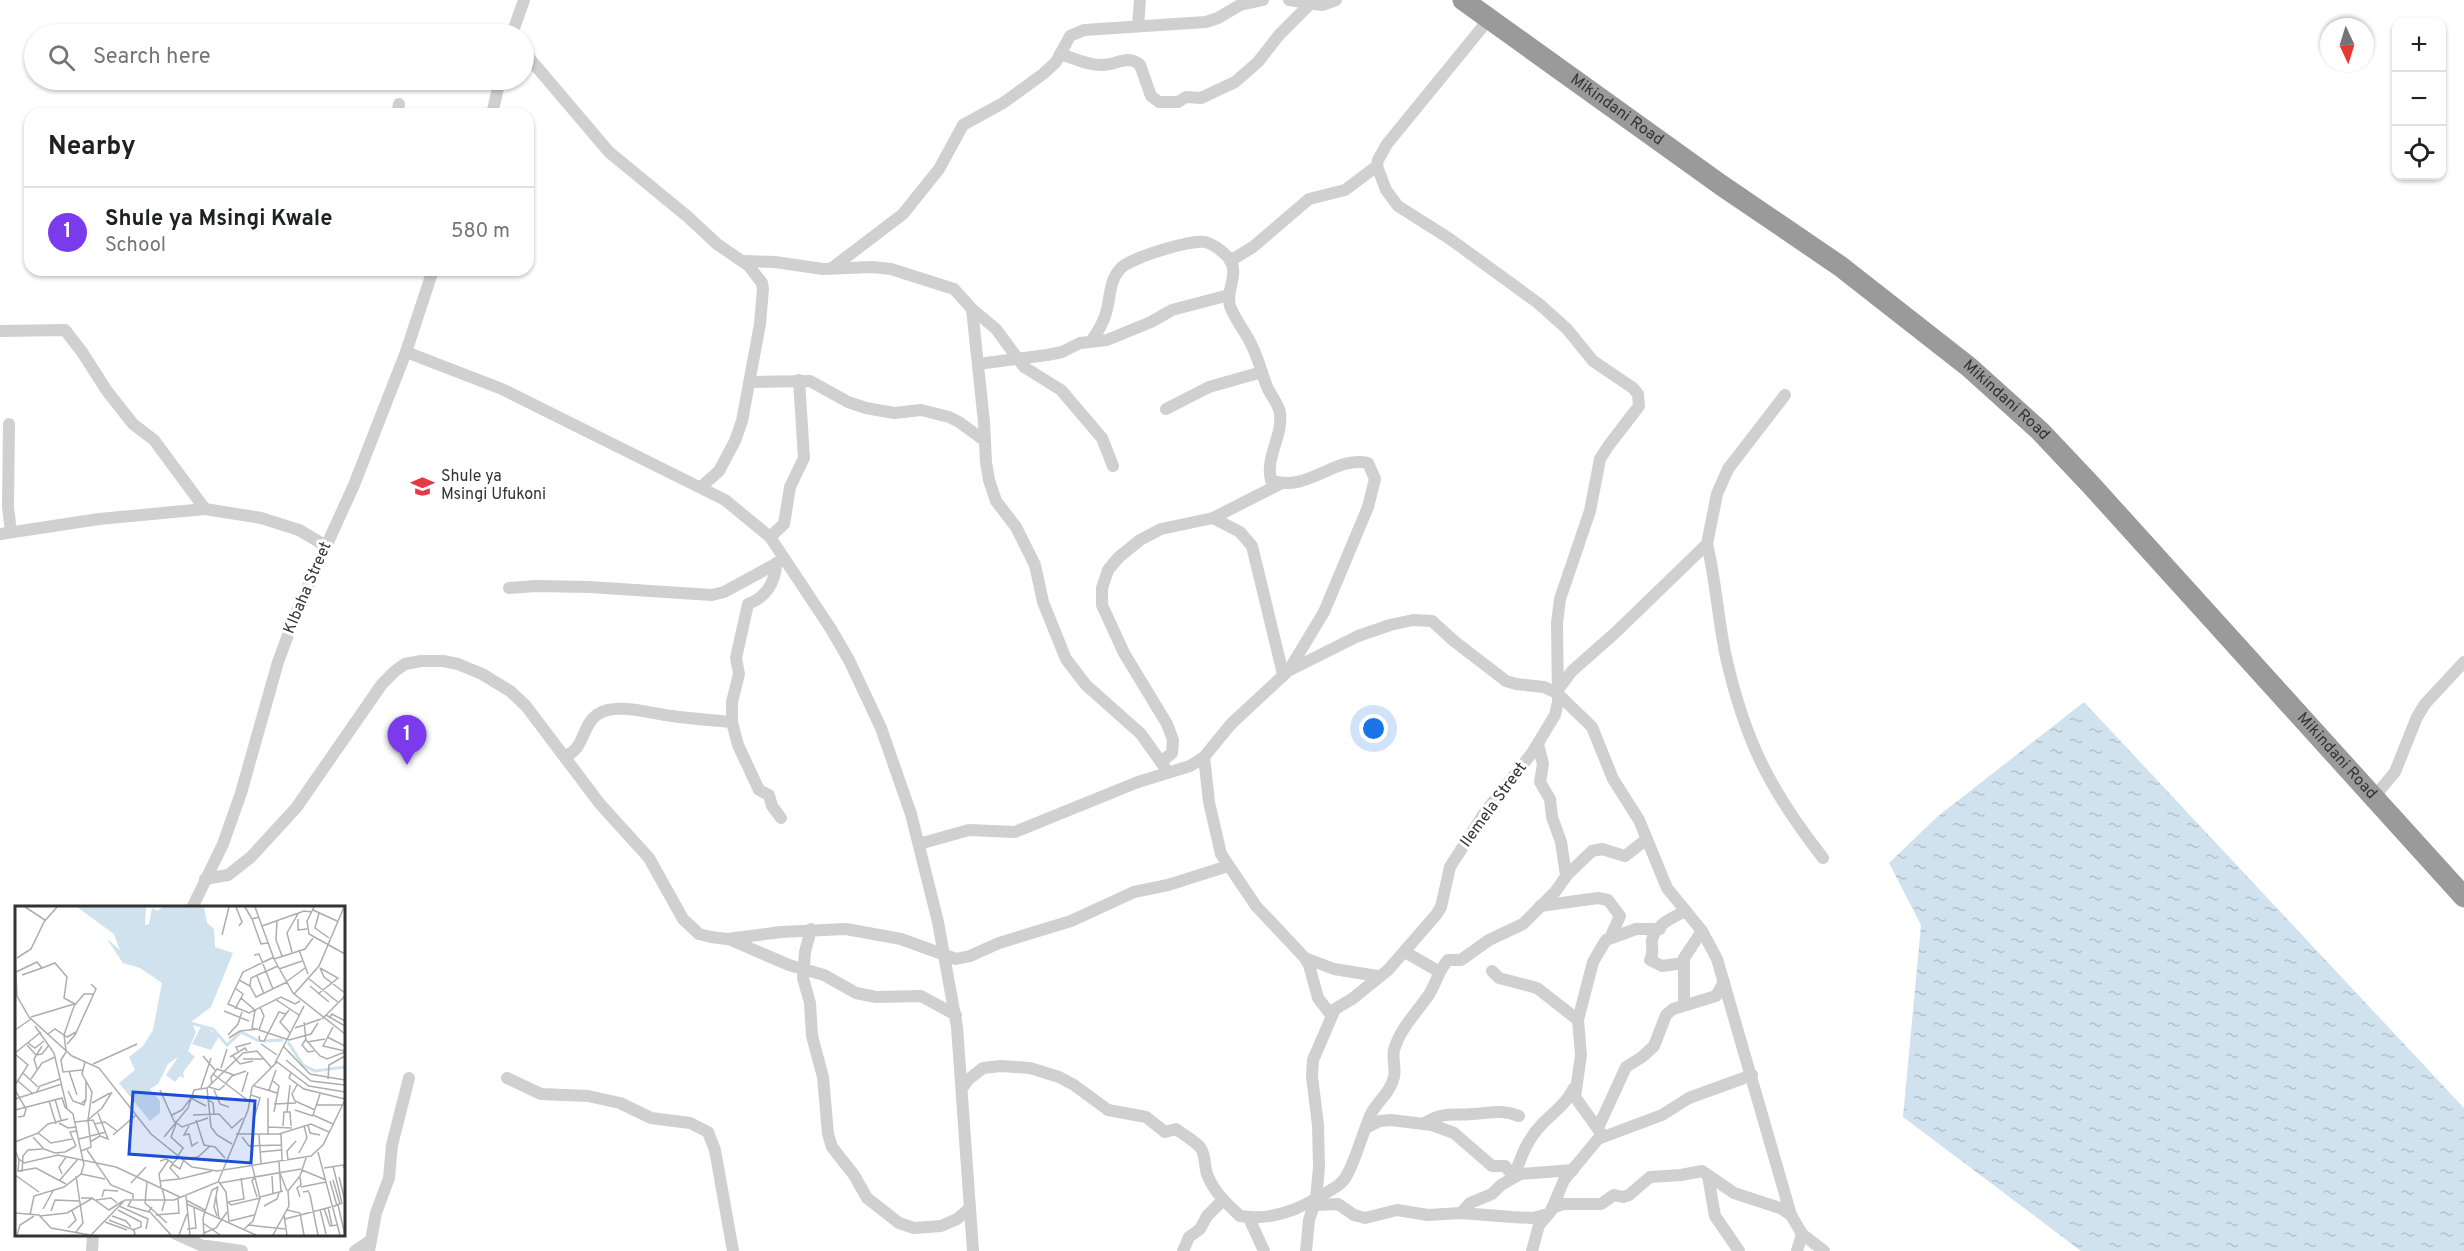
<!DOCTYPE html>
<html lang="en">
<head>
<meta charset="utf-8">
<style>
  body { margin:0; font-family:Overpass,sans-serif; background:#f6f6f6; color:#202124 }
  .controls { position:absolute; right:18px; top:18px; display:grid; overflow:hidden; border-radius:12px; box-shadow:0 2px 4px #0004 }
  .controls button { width:54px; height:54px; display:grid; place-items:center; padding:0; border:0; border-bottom:2px solid #e0e0e0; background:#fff; color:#202124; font:30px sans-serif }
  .compass { position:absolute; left:2320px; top:18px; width:54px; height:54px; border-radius:50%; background:#fff; box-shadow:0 2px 4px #0004; rotate:176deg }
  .you { position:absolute; left:1374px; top:729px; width:21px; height:21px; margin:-15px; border:4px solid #fff; border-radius:50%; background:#1a73e8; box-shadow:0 0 0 9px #1a73e833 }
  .badge { display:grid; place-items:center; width:39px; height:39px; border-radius:50%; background:#7c3aed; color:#fff; font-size:20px; font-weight:700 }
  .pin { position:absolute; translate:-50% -50px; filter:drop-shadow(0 2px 3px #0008) }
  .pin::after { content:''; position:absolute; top:32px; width:21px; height:18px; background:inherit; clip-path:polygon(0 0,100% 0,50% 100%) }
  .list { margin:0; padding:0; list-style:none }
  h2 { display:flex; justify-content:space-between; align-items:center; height:78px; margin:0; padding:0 24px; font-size:26px }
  h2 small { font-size:20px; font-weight:400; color:#757577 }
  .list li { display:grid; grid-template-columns:39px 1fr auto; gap:18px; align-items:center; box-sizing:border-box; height:90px; padding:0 24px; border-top:2px solid #e0e0e0 }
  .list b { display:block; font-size:22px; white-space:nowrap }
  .list p { margin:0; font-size:20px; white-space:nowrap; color:#757577 }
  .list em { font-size:20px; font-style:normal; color:#757577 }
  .icon { flex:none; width:33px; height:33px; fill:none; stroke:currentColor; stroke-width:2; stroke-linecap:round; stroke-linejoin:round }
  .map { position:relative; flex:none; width:2464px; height:1251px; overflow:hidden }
  .search { position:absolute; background:#fff; box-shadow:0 2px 4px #0004; left:24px; top:24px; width:510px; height:66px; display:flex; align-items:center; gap:15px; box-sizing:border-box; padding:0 21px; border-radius:33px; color:#757577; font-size:22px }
  .panel { position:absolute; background:#fff; box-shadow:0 2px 4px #0004; left:24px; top:108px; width:510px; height:168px; border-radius:18px }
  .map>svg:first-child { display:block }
</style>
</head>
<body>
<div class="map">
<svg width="2464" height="1251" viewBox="0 0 2464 1251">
  <defs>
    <pattern id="water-ripples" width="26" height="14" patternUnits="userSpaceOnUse" patternTransform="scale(1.5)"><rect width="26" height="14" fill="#cfe2ee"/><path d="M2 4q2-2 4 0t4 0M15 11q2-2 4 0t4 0" fill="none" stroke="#b2c2cd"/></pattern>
  </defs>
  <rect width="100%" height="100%" fill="#fff"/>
  <polygon fill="url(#water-ripples)" points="2084,702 2464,1108 2464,1251 2081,1251 1903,1117 1921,925 1889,863 1937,817"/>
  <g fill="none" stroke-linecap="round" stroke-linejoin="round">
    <g stroke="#d0d0d0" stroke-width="12">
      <polyline points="1289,0 1322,5 1336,0"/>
      <polyline points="1138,26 1140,0"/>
      <polyline points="512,34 524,0"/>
      <polyline points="524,52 609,152 688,217 717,244 749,266 762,283 763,289 760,324 742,421 735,441 719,471 701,487"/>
      <path d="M1060,54C1073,58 1090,66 1103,65C1116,65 1128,54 1140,65L1151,96L1159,102H1178L1186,97L1201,98L1235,82L1258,62L1279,35L1311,3"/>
      <polyline points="397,114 399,104"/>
      <polyline points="492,114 500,80"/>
      <polyline points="743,261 775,262 823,269 872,267 891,269 954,289 972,309 984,422 986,462 989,480 996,501 1016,527 1035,565 1043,602 1066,659 1086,685 1141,734 1168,772"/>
      <polyline points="1230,261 1253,247 1309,199 1345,190 1377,166"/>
      <polyline points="832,268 903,214 939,169 963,125 1003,103 1043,74 1056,62 1070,36 1084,30 1206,22 1218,18 1240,5 1263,0"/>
      <polyline points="972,309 996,329 1024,367 1061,390 1102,438 1113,466"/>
      <polyline points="0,331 65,330 82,352 107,391 133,424 154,440 205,509"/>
      <path d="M1092,340C1097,333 1102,325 1105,316C1111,300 1108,282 1120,269C1129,258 1192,239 1205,242C1214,244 1222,251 1228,257C1241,273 1225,290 1230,306C1235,320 1246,332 1252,346C1259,360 1262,375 1268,389C1272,397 1279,405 1280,413C1283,437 1265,457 1271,480C1306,494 1335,455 1368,463L1375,479L1368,507L1324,612L1289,670"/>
      <polyline points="406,352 502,389 725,500 770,537 831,629 849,660 881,728 911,814 938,922 957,1027 973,1251"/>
      <polyline points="978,364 1047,355 1062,352 1080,343 1107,340 1151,322 1172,310 1229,295"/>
      <polyline points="750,382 810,381 848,402 866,408 894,413 921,410 949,417 959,422 985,441"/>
      <polyline points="1166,409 1209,387 1262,372"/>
      <polyline points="9,424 8,507 11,532"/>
      <polyline points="1213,518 1240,532 1252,546 1283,674"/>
      <polyline points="0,534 99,519 205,509 261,518 299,530 326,546"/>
      <polyline points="770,537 784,524 790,487 804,458 799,380"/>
      <path d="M1707,544C1716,581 1718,620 1726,657C1745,741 1770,790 1823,858"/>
      <path d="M776,563C776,581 766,598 748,604L736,658L739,674L732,702V722L738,745L759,790L769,795L772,806L781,818"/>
      <polyline points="509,588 536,586 589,587 712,595 724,592 783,560"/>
      <polyline points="1557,691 1572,671 1615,633 1707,544 1717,494 1728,469 1785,395"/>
      <polyline points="1538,744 1543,764 1540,782 1550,799 1552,817 1561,842 1566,875"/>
      <path d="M564,756C585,751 581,725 598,714C616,702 652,714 672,716C692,719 712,720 732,722"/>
      <polyline points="1204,757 1209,802 1221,854 1256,906 1305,958 1309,965 1318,998 1331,1015"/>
      <polyline points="1161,762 1172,753 1173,740 1167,724 1124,653 1102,605 1102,588 1108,570 1119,557 1140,540 1161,529 1213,518 1280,484"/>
      <polyline points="2374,797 2395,772 2417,717 2425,704 2464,662"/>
      <polyline points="919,844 969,830 1015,832 1138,782 1190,766 1204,757 1231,724 1288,671 1358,636 1390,625 1413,620 1432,621 1454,641 1506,681 1516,684 1544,687 1557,693 1592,727 1613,779 1639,820 1667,888 1702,931 1717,959 1791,1215 1802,1234 1824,1251"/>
      <polyline points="205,879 228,875 251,857 296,808 382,684 395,671 405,664 421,661 443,661 458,664 482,674 510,691 526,706 600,804 649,858 683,919 699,934 711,937 727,939 781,932 846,929 901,939 956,959 970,956 999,943 1071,921 1134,892 1168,885 1228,866"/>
      <polyline points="1540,906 1598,898 1608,900 1620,916 1611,936"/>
      <polyline points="192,908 223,844 241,793 278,662 298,608 354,485 406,352 433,270"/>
      <polyline points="811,929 805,952 803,978 810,1003 812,1036 823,1077 828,1134 832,1147 854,1175 867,1198 899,1223 914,1228 941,1226 957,1219 970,1208"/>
      <polyline points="731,940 789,965 824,975 856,993 876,997 921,996 956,1015"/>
      <polyline points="1405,952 1438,971"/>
      <polyline points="1305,958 1334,969 1377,976"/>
      <path d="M1684,963L1662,966L1650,960C1655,952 1651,948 1652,940C1655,925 1673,917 1686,911"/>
      <polyline points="1492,971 1499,978 1537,988 1578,1020 1581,1055 1575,1097 1603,1136"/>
      <polyline points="1684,999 1684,958 1702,931"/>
      <polyline points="1578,1020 1593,962 1606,940 1636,929 1660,929"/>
      <polyline points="507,1078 541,1094 588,1096 620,1103 651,1118 690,1123 708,1132 715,1150 733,1251"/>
      <path d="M963,1087L969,1079L983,1068L1001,1066L1030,1068L1059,1077L1074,1085L1108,1110L1146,1117L1165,1132L1176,1129C1184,1135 1193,1140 1200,1147C1206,1155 1204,1165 1207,1174C1213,1191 1227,1204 1240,1216C1270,1221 1297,1211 1322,1195C1331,1190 1342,1185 1347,1175C1357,1156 1362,1135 1370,1116C1376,1101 1389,1096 1394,1077C1396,1068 1392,1059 1394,1050C1400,1029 1416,1013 1428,996C1436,984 1438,971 1448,960H1461L1489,940L1523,924L1555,892L1567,875L1592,851L1602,849L1625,856L1647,839"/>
      <path d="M1423,1124C1444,1111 1450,1116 1473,1114C1492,1113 1499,1109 1519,1116"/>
      <polyline points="1368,1127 1380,1121 1391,1120 1432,1125 1454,1133 1492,1166 1505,1166 1514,1177"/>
      <polyline points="1598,1128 1626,1067 1642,1057 1654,1046 1666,1015 1673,1009 1716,996 1724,982"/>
      <polyline points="1708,1176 1715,1216 1739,1251"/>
      <path d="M1514,1177C1521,1157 1527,1139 1543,1123C1555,1111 1566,1104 1574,1088"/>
      <polyline points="1315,1205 1338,1204 1354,1215 1365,1218 1397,1210 1428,1215 1461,1213 1512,1217 1533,1218 1548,1214"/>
      <polyline points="1552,1208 1563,1204 1601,1204 1614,1195 1623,1197 1629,1195 1650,1177 1681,1175 1702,1171 1734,1193 1780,1208 1791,1215"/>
      <polyline points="1461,1213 1470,1203 1492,1194 1501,1185 1520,1174 1573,1170"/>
      <polyline points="1249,1218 1264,1251"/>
      <polyline points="176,1234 214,1251"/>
      <polyline points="207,1246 242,1251"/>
      <polyline points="92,1251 93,1234"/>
      <polyline points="355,1251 370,1241"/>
      <polyline points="369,1251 376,1213 389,1178 392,1145 409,1078"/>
      <polyline points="1183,1251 1189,1237 1200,1229 1207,1216 1223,1200"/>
      <polyline points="1306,1251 1309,1220 1316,1199 1319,1167 1318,1125 1312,1077 1313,1060 1335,1009 1352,999 1388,970 1436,915 1441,907 1450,867 1485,812 1532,753 1555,715 1558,702 1557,623 1560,599 1590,511 1600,459 1609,445 1639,406 1638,394 1633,388 1593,361 1567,329 1538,303 1450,239 1398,206 1386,190 1377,166 1378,160 1387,144 1489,19"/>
      <polyline points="1532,1251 1539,1225 1551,1211 1564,1180 1598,1139 1662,1115 1689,1098 1752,1075"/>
      <polyline points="1797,1251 1802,1234"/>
    </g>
    <path stroke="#9a9a9a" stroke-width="21" id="s1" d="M1463,0L1721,185L1840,266L1969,367L2040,431L2091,485L2464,897"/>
  </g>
  <defs>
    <symbol id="school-bare" viewBox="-9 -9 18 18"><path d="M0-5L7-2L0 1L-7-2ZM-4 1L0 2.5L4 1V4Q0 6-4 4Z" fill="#e63946" stroke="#fff" stroke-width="2.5" paint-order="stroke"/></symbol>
  </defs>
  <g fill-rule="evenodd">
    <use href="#school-bare" x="406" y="470" width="33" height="33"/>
  </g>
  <g text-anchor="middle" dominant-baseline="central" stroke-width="6" stroke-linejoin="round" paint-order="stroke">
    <g font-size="16" fill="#333" stroke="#fff">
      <text stroke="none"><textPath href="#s1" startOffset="189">Mikindani Road</textPath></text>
      <text stroke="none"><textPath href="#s1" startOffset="675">Mikindani Road</textPath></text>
      <text transform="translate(308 588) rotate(-67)">KIbaha Street</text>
      <text stroke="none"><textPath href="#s1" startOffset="1161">Mikindani Road</textPath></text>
      <text transform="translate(1494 805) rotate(-54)">Ilemela Street</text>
    </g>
    <g font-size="16" fill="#333" stroke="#fff" text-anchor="start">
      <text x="441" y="477">Shule ya<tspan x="441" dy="18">Msingi Ufukoni</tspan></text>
    </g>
  </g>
  <g transform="translate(15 906)">
    <rect width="330" height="330" fill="#fff"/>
    <path d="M62,1H131L130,19L134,18L137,2L142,5L148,1H189L192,17L199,23L200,41L218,47L196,101L176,116L181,126L173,145L180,151L168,166L169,172L165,170L160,176L151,169L163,151L153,158L143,178L135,183L145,195V207L135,215L104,177L120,164L114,151L128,140L138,124L147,77L125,62L108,57L92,33L105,44L99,28ZM187,119L204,130L196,144L177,138Z" fill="#cfe2ee"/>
    <path fill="none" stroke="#cfe2ee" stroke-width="3" d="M175,117L198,123L212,139L226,126L244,135M249,135L268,134M273,136L288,159L300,165L330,161"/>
    <path fill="none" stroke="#adadad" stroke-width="1.5" d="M10,1L30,14M221,1L227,16L224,20M230,1L237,13L244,11M240,1L259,53L278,87L330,128M299,1L292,15L294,28L330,48M298,4L322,15M304,7L300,22L314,32M237,13L246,38L253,37M283,13V24L292,23M262,14L261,34L267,50M247,20L289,5L297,6M207,29L214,1M284,44L293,68M277,46L272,27L284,6M239,49L244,48L258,83M0,50L2,90L14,111L57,150L84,162L136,228L177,261L202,265L296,250L308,239L330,194M259,51L228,66L213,98L234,107L266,91L280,98L285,95M2,52L16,43L29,16L42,1M259,53L290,43L298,32M305,62L309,71L330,87M264,63L287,55M1,66L22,56L27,62L40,57L52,71L49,92L60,98M7,69L27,62M242,70L249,88M293,72L324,97M224,74L235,80L241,91L272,76M271,76L290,62M235,80L236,72L263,60M295,80L314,96M220,82L228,88L220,103M279,88L304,60L329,1M303,88L323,72L305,62M226,92L241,105M260,93L284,109M245,101L249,110L244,124L274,134L296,128L303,117M240,104L237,122L240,123M274,104L265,116L275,127M209,105L234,115M311,109L330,120M16,111L59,98M314,112L317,108L330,115M307,113L330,90M289,116L291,134L305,150L312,153L330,146M20,120L39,147L52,202M318,121L308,140L330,145M280,122L306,113M0,124L16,113M33,128L40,123L52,131L61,126M213,129L223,118L227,106M244,130L245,135H249L264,106L271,108M312,131L330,140M214,132L225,125L243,123M291,133L287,139L293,146L299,145M292,136L310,133M13,137L20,142L29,135M52,138L60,129L81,83L76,78M246,138L262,149M12,139L21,149L27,148L34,139M269,141L295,168L330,174M51,144L49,129L59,100L69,88H78M223,145L221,141L236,137M51,146L46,154L48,166L67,164M0,147L26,126M0,148L13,159L0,179M217,149L225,158L238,155M188,150L200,164M215,151L230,142L232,145M228,153H248M271,154L296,175L330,179M260,157L289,100M78,158L122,138M206,162L212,143M22,163L19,153L27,140M54,165L62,189M276,166L274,172L289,183L330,193M8,167L23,181M198,168L235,196M16,173L27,157L40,151M313,173L314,159L330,150M3,175L18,188M258,175L264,180L259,206M211,177L217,170L231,165M197,178L196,171L202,163L219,169M282,179L277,188L280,195L300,204M239,180L262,187M194,181L204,184L210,179M186,182L196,152M0,184L11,203L9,210L3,211M145,184L159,215L167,221L193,212M199,184L205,198L214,201M254,184L261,164M53,185L58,195L69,199L71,193M227,186L233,166M21,187L25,180L45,173M305,188L298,209L318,218M236,189L245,192L240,209M0,193L47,178M40,193L46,214M192,193L198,197L199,208M34,195L41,218M77,197L95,187M66,198L71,193V175M259,198L281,197M302,199H327M0,204L47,192L50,201L58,208L69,259M280,204L298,210M272,206L275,179M83,207L93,233L85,230M157,209L167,204L176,192L191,200M178,209L204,208L217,222L228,212M74,213L87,202L97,186M181,214L189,239L200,241L210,252M60,216L78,214L85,230L75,236M44,217L53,222L61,221M79,218L90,216L102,225M161,218L156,231L168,242L163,250M293,219L295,227L305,229M174,220L169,229L174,228L177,240L183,236M268,220L269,206H275L276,220M253,221L277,222M23,227L33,218L53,213M221,228H264L296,218L314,226M266,228L267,254M98,229L121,209M244,229L246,257M253,229V192M18,231L29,243L40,247L50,246L61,240M149,231L173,202L179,184L192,182M227,231L234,240L266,239M64,233L91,226M0,236L23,227L36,237L57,233M217,238L202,229L196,221L192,182L228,147L242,145L256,161M61,240L55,226L61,225M0,244L4,254L3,265L21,262L51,278M72,244L96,279L118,288V293M66,245L76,241L73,214L77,186L67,168L70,156M245,246L266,244M303,246L325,329M284,247L292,232L289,219M4,253L9,257L43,249L101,261L165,291M273,254L272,245L281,235M145,255L151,253L158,257L163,252M264,256L266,286M158,257L155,262L165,273L197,265M157,258L165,263L169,253L183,251L195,240M309,262L328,259L330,264M287,264L311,274M7,266L8,250L13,244L28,243M265,267L272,285M47,268L44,261L51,251M66,268L90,273M0,269L24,286M257,270L258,288M240,271L237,275L242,291M285,271L286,279L282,282L285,291M324,271L330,295M318,274L325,298M44,275L63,253M145,275L164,273M315,275L322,300M132,276L130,297L152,317M204,276L211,286L214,316M116,277L131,261M205,277L286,263M146,281L144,268L153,255M286,281L311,276M288,286L293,285L295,289L303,329M171,290L175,329M87,291L89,284L103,285M201,291L204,312M245,291L268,285M66,292H77L94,304L108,295M81,294L96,292L102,297M171,294L190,304M116,295L113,300L134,306M213,296L229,293L226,272M213,296L216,299L245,292M172,298L241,329M323,299L330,329M104,300L133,313L131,323M249,300L262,293L264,287M137,301L134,305L156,329M313,301L317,320M317,301L327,297L318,260M309,302L315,320L323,319M28,303L39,283M305,303L311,328M103,304L126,316V321L117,324M272,304L285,307L289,329M36,305L40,294L64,295M147,305L150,294L147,282M0,307L24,309L36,322L75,329M15,309L19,290L49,281L66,268L69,258M141,309L164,307L163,293M25,310L52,307L78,292M97,310L111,315L116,321M202,310L199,301L203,280M270,313L316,301M94,314L119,324L120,329M215,315L239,309M90,316L112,324M188,317L205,329M233,319L270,323M53,322L61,314L57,305M172,323L181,322L179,302M229,323L238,315L245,292L237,259M61,326L68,317L61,270M189,327L201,322L212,306M2,329L5,319L19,310M76,329L110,294H159L203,276L233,204L237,181L262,156L294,180L330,186M164,329L172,308M189,329L188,312L197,284L203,281M258,329L269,309M272,329L269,309L274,300L273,285L285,270L291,252"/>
    <path fill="#1d4ed8" fill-opacity="0.15" stroke="#1d4ed8" stroke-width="3" d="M118,186L240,195L236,257L114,248Z"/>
    <rect width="330" height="330" fill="none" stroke="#333" stroke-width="3"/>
  </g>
</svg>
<div class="controls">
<button>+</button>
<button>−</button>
<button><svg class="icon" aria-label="locate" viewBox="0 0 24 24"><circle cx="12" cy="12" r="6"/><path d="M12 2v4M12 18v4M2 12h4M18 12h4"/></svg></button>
</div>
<svg class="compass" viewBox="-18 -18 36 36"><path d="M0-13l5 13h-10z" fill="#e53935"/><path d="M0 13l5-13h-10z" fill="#757577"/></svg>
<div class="you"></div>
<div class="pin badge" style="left:407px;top:765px">1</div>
<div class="search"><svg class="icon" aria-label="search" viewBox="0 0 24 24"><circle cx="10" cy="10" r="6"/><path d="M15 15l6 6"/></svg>Search here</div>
<section class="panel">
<h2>Nearby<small></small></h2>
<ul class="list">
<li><span class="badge">1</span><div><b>Shule ya Msingi Kwale</b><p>School</p></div><em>580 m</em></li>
</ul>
</section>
</div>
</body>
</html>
